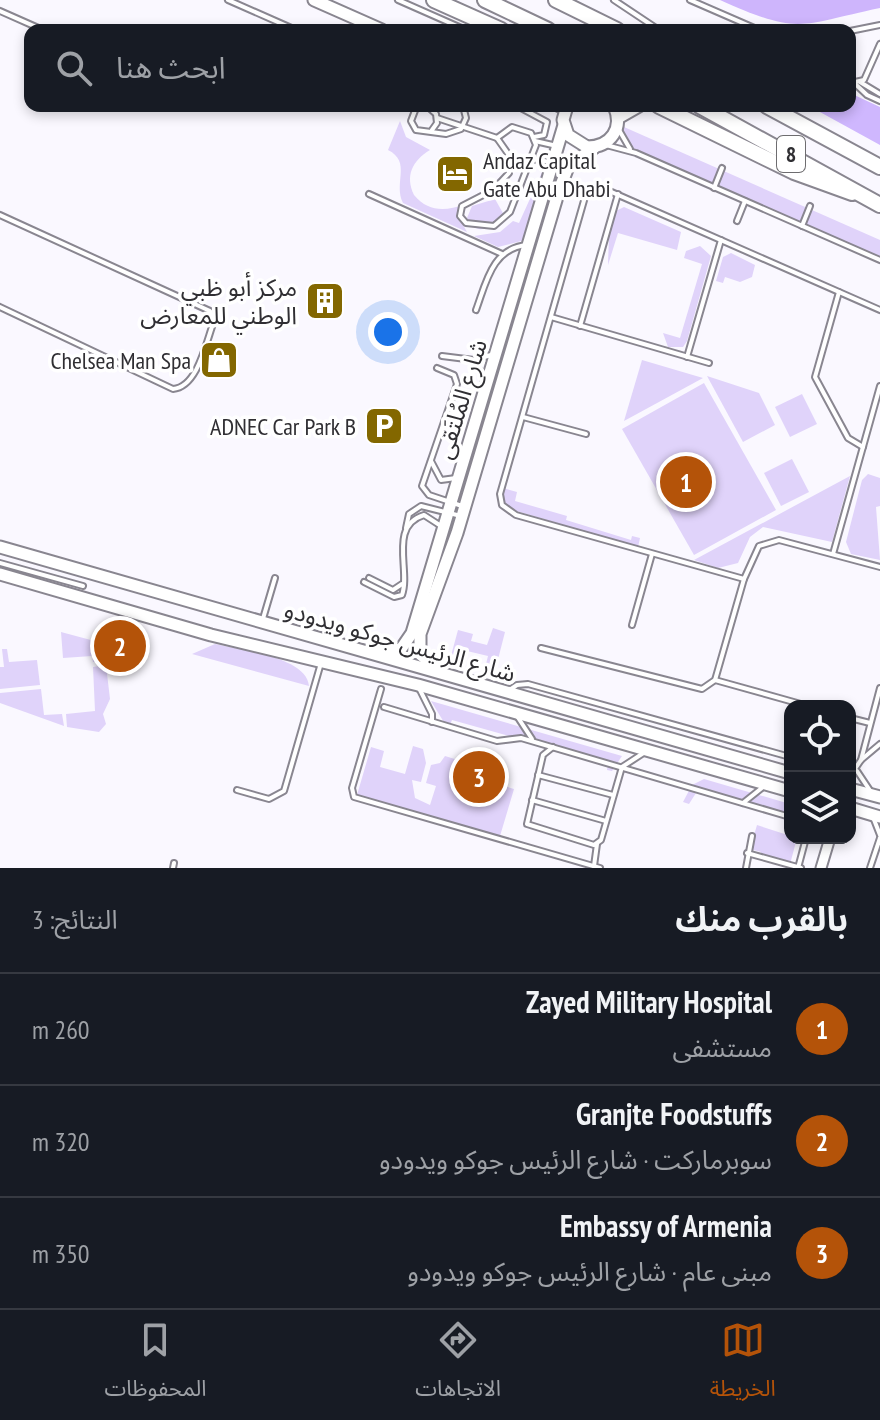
<!DOCTYPE html>
<html lang="ar">
<head>
<meta charset="utf-8">
<style>
  body { margin:0; font-family:"PT Sans Narrow","Noto Sans Arabic",sans-serif; background:#20242c; color:#f1f3f6; direction:rtl }
  .controls { position:absolute; right:24px; bottom:24px; display:grid; overflow:hidden; border-radius:16px; box-shadow:0 4px 12px #0003 }
  .controls button { width:72px; height:72px; display:grid; place-items:center; padding:0; border:0; border-bottom:2px solid #363941; background:#171b24; color:#f1f3f6; font:40px sans-serif }
  .you { position:absolute; left:388px; top:332px; width:28px; height:28px; margin:-20px; border:6px solid #fff; border-radius:50%; background:#1a73e8; box-shadow:0 0 0 12px #1a73e833 }
  .badge { display:grid; place-items:center; width:52px; height:52px; border-radius:50%; background:#b45309; color:#fff; font-size:26px; font-weight:700 }
  .pin { position:absolute; translate:-50% -50%; border:4px solid #fff; box-shadow:0 2px 8px #0006 }
  .list { margin:0; padding:0; list-style:none }
  h2 { display:flex; justify-content:space-between; align-items:center; height:104px; margin:0; padding:0 32px; font-size:34px }
  h2 small { font-size:26px; font-weight:400; color:#9ea1a6 }
  .list li { display:grid; grid-template-columns:52px 1fr auto; gap:24px; align-items:center; box-sizing:border-box; height:112px; padding:0 32px; border-top:2px solid #363941 }
  .list b { display:block; font-size:30px; white-space:nowrap }
  .list p { margin:0; font-size:26px; white-space:nowrap; color:#9ea1a6 }
  .list em { font-size:26px; font-style:normal; color:#9ea1a6 }
  .icon { flex:none; width:44px; height:44px; fill:none; stroke:currentColor; stroke-width:2; stroke-linecap:round; stroke-linejoin:round }
  .map { position:relative; flex:none; width:880px; height:868px; overflow:hidden; direction:ltr }
  .search { position:absolute; background:#171b24; box-shadow:0 4px 12px #0003; left:24px; right:24px; top:24px; height:88px; display:flex; align-items:center; gap:20px; box-sizing:border-box; padding:0 28px; border-radius:16px; color:#9ea1a6; font-size:30px }
  .sheet { height:440px; background:#171b24 }
  nav { display:flex; justify-content:space-around; align-items:center; box-sizing:border-box; height:112px; border-top:2px solid #363941; background:#171b24; font-size:22px; color:#9ea1a6 }
  nav a { display:grid; justify-items:center; gap:4px }
  nav .on { color:#b45309 }
  .map>svg:first-child { display:block }
</style>
</head>
<body>
<div class="map">
<svg width="880" height="868" viewBox="0 0 880 868">
  <rect width="100%" height="100%" fill="#faf8ff"/>
  <g fill="#e0d3fa">
    <path d="M400,121L406,137L430,150C412,161 405,176 414,195C428,212 445,211 464,205L459,218L467,232L403,203C393,183 412,162 388,150Z"/>
    <polygon points="624,127 880,240 880,258 632,149 617,134"/>
    <polygon points="543,170 546,171 525,240 498,247 474,236 500,232 513,221 519,223"/>
    <path d="M495,199L504,215C493,226 477,239 467,218L472,206Z"/>
    <polygon points="624,207 681,232 677,250 618,233 608,265 609,235 616,211"/>
    <polygon points="700,246 711,256 687,341 683,347 668,347 663,333 680,338 702,264 684,258 686,251"/>
    <polygon points="731,253 755,265 752,277 740,282 725,277 723,283 716,281 723,257"/>
    <polygon points="642,360 703,378 624,421"/>
    <polygon points="707,376 759,393 775,425 743,442"/>
    <polygon points="704,383 776,510 694,555 622,429"/>
    <polygon points="802,394 817,424 790,437 775,407"/>
    <polygon points="792,459 809,492 781,506 764,473"/>
    <polygon points="868,474 880,478 880,506 876,507 880,560 851,554 846,542 862,480"/>
    <polygon points="850,476 832,542 763,527 750,537 738,563 718,568 694,560"/>
    <polygon points="503,488 517,492 515,501 567,516 566,520 631,540 632,536 640,538 638,547 506,508 501,500"/>
    <polygon points="493,628 505,632 494,675 484,672 488,656 467,651 462,667 449,663 458,630 473,634 471,641 487,645"/>
    <polygon points="61,632 102,643 104,661 93,662 92,656 63,658"/>
    <path d="M215,644C241,650 307,657 309,686L192,654Z"/>
    <polygon points="2,649 7,649 9,662 37,660 40,685 0,689 0,667 4,667"/>
    <polygon points="106,665 110,699 103,714 106,724 99,732 67,727 66,714 95,711 93,667"/>
    <polygon points="41,689 44,715 62,714 64,726 0,703 0,693"/>
    <polygon points="431,701 622,756 612,771 607,770 608,764 452,720 450,725 445,724"/>
    <polygon points="413,746 423,749 426,763 421,782 412,780 415,798 430,805 436,786 426,783 431,765 440,763 445,756 458,760 451,787 496,800 501,785 514,789 500,836 357,795 371,747 384,751 380,767 405,774"/>
    <polygon points="704,779 790,804 790,819 696,793 689,804 683,802 692,785"/>
    <polygon points="757,825 797,838 789,868 760,860 761,852 750,849"/>
  </g>
  <polygon fill="#cfb7fe" points="850,93 880,107 880,145 809,106 850,106"/>
  <path fill="#ceb5fc" d="M720,0H880V8C799,25 800,36 720,0Z"/>
  <g fill="none" stroke-linecap="round" stroke-linejoin="round">
    <defs>
      <g id="service">
        <polyline points="228,0 296,30"/>
        <polyline points="398,0 466,30"/>
        <polyline points="614,0 659,30"/>
        <polyline points="690,0 759,30"/>
        <polyline points="0,11 43,30"/>
        <polyline points="850,31 880,25"/>
        <polyline points="850,79 867,95 880,101"/>
        <polyline points="855,82 864,80 880,44"/>
        <polyline points="860,82 880,94"/>
        <polyline points="517,106 547,122 544,135 534,137"/>
        <polyline points="558,109 558,106"/>
        <polyline points="437,118 497,138"/>
        <polygon points="512,127 531,133 536,145 510,212 494,226 466,223 460,216 462,206 493,190 509,173 509,155 497,138"/>
        <polyline points="432,130 437,123 436,114 427,106 416,108 411,121 416,130 446,134 461,129 466,118 463,106"/>
        <polyline points="619,130 630,149"/>
        <polyline points="535,141 557,146"/>
        <polyline points="606,145 636,153 880,260"/>
        <polyline points="532,159 550,162"/>
        <polyline points="714,188 722,168"/>
        <polyline points="369,194 502,254"/>
        <path d="M0,215L210,311L214,321C206,342 198,387 173,389L0,307"/>
        <polyline points="737,221 745,201"/>
        <polyline points="802,226 810,206"/>
        <polyline points="839,292 815,377 848,438 863,447"/>
        <path d="M476,310C486,283 492,248 527,245"/>
        <polyline points="551,317 709,363"/>
        <polyline points="580,326 618,194"/>
        <polyline points="442,356 474,360 491,355"/>
        <polyline points="687,357 721,240"/>
        <polyline points="471,361 486,378"/>
        <polyline points="437,368 454,375 457,384 422,486 429,495 462,506"/>
        <polyline points="523,417 586,434"/>
        <polyline points="431,461 441,480 456,478"/>
        <polyline points="406,528 409,514 421,506 461,516"/>
        <polyline points="833,554 880,386"/>
        <polyline points="0,563 83,586"/>
        <polyline points="369,578 393,590 402,584"/>
        <polyline points="744,579 516,515 502,505 500,494 585,197 597,188 607,190 880,310"/>
        <path d="M364,582L394,597L402,595C411,571 388,526 424,515L441,526"/>
        <polyline points="262,622 275,578"/>
        <polyline points="632,625 652,554"/>
        <polyline points="541,648 702,689 715,680 744,579 759,546 779,540 880,567"/>
        <polyline points="715,680 808,706"/>
        <polyline points="419,688 432,714 432,722"/>
        <polyline points="381,689 352,788 354,797 600,868"/>
        <polyline points="508,691 517,685 528,684 790,757"/>
        <polyline points="384,707 497,741 521,738 790,817"/>
        <polyline points="517,716 532,739"/>
        <polyline points="850,718 870,723"/>
        <polyline points="553,747 543,755 527,824 594,845 601,840 622,767 645,752"/>
        <polyline points="861,760 880,744"/>
        <polyline points="857,771 871,792"/>
        <polyline points="538,775 613,795"/>
        <polyline points="850,776 861,760 880,688"/>
        <polyline points="237,790 269,799 284,791 321,663"/>
        <polyline points="532,800 606,821"/>
        <polyline points="743,803 763,787"/>
        <polyline points="873,817 880,835"/>
        <polyline points="747,853 801,868"/>
        <polyline points="594,866 597,844"/>
        <polyline points="173,868 174,863"/>
        <polyline points="746,868 752,836"/>
        <polyline points="798,868 806,838"/>
        <polyline points="870,868 880,838"/>
      </g>
      <polyline id="minor" points="821,868 830,838"/>
      <g id="tertiary">
        <polyline points="314,0 382,30"/>
        <path d="M567,106L563,120L568,135L587,147C611,147 624,128 614,106"/>
        <polyline points="618,118 639,106"/>
        <polyline points="0,547 790,773"/>
        <polyline points="0,574 211,635 418,685 790,791"/>
        <polyline points="377,654 401,649 412,633 564,125"/>
        <polyline points="441,672 420,654 420,634 457,533 559,190 568,167 595,147"/>
        <polyline points="850,789 880,797"/>
        <polyline points="850,808 880,817"/>
      </g>
      <g id="primary">
        <polyline points="434,0 501,30"/>
        <polyline points="659,106 794,172 852,193"/>
      </g>
      <g id="trunk">
        <polyline points="485,0 548,30"/>
        <polyline points="556,0 617,30"/>
        <polyline points="700,106 880,205"/>
        <polyline points="767,106 880,167"/>
      </g>
    </defs>
    <use href="#service" stroke="#898690" stroke-width="8"/>
    <use href="#minor" stroke="#898690" stroke-width="13"/>
    <use href="#tertiary" stroke="#898690" stroke-width="15"/>
    <use href="#primary" stroke="#898690" stroke-width="18"/>
    <use href="#trunk" stroke="#898690" stroke-width="18"/>
    <use href="#service" stroke="#fff" stroke-width="4"/>
    <use href="#minor" stroke="#fff" stroke-width="9"/>
    <use href="#tertiary" stroke="#fff" stroke-width="11"/>
    <use href="#primary" stroke="#fff" stroke-width="14"/>
    <use href="#trunk" stroke="#fff" stroke-width="14"/>
  </g>
  <defs>
    <symbol id="hotel-square" viewBox="-11 -11 22 22"><rect x="-9" y="-9" width="18" height="18" rx="4" fill="#836700" stroke="#fff"/><path d="M-6-4.5h1.5V1H6V5H4.5V3h-9V5H-6ZM-4 0a1.8 1.8 0 1 1 3.6 0ZM.5 0V-2.5h3Q6-2.5 6 0Z" fill="#fff"/></symbol>
    <symbol id="building-square" viewBox="-11 -11 22 22"><rect x="-9" y="-9" width="18" height="18" rx="4" fill="#836700" stroke="#fff"/><path d="M-4-6H4V6H1V3H-1V6H-4ZM-2.5-4.3h1.7v1.8h-1.7ZM.8-4.3h1.7v1.8H.8ZM-2.5-1h1.7V.8h-1.7ZM.8-1h1.7V.8H.8Z" fill="#fff"/></symbol>
    <symbol id="shop-square" viewBox="-11 -11 22 22"><rect x="-9" y="-9" width="18" height="18" rx="4" fill="#836700" stroke="#fff"/><path d="M-5-2.5h2.3a2.7 3.5 0 0 1 5.4 0H5L5.5 6h-11ZM-1.5-2.5h3a1.5 2.3 0 0 0-3 0Z" fill="#fff"/></symbol>
    <symbol id="parking-square" viewBox="-11 -11 22 22"><rect x="-9" y="-9" width="18" height="18" rx="4" fill="#836700" stroke="#fff"/><path d="M-3.5-5.5H1a3.5 3.5 0 0 1 0 7H-1V5.5H-3.5ZM-1-3.4V-.6H.8a1.4 1.4 0 0 0 0-2.8Z" fill="#fff"/></symbol>
  </defs>
  <g fill-rule="evenodd">
    <use href="#hotel-square" x="433" y="152" width="44" height="44"/>
    <use href="#building-square" x="303" y="279" width="44" height="44"/>
    <use href="#shop-square" x="197" y="338" width="44" height="44"/>
    <use href="#parking-square" x="362" y="404" width="44" height="44"/>
  </g>
  <g text-anchor="middle" dominant-baseline="central" stroke-width="7" stroke-linejoin="round" paint-order="stroke">
    <rect fill="#fff" stroke="#6e6d70" stroke-width="2" x="777" y="136" width="28" height="36" rx="6"/>
    <g font-size="22" font-weight="bold" fill="#302f33">
      <text x="791" y="154">8</text>
    </g>
    <g font-size="24" fill="#302f33" stroke="#fff" text-anchor="end">
      <text x="483" y="160" text-anchor="start">Andaz Capital<tspan x="483" dy="28">Gate Abu Dhabi</tspan></text>
      <text x="297" y="287">مركز أبو ظبي<tspan x="297" dy="28">الوطني للمعارض</tspan></text>
      <text x="191" y="360">Chelsea Man Spa</text>
      <text x="356" y="426">ADNEC Car Park B</text>
    </g>
    <g font-size="24" fill="#302f33" stroke="#fff">
      <text transform="translate(461 399) rotate(-73)">شارع المُلتَقى</text>
      <text transform="translate(400 641) rotate(16)">شارع الرئيس جوكو ويدودو</text>
    </g>
  </g>
</svg>
<div class="controls">
<button><svg class="icon" aria-label="locate" viewBox="0 0 24 24"><circle cx="12" cy="12" r="6"/><path d="M12 2v4M12 18v4M2 12h4M18 12h4"/></svg></button>
<button><svg class="icon" aria-label="layers" viewBox="0 0 24 24"><path d="M12 4l9 5-9 5-9-5zM3 14l9 5 9-5"/></svg></button>
</div>
<div class="you"></div>
<div class="pin badge" style="left:686px;top:482px">1</div>
<div class="pin badge" style="left:120px;top:646px">2</div>
<div class="pin badge" style="left:479px;top:777px">3</div>
<div class="search"><svg class="icon" aria-label="search" viewBox="0 0 24 24"><circle cx="10" cy="10" r="6"/><path d="M15 15l6 6"/></svg>ابحث هنا</div>
</div>
<section class="sheet">
<h2>بالقرب منك<small>النتائج: 3</small></h2>
<ul class="list">
<li><span class="badge">1</span><div><b>Zayed Military Hospital</b><p>مستشفى</p></div><em>260 m</em></li>
<li><span class="badge">2</span><div><b>Granjte Foodstuffs</b><p>سوبرماركت · شارع الرئيس جوكو ويدودو</p></div><em>320 m</em></li>
<li><span class="badge">3</span><div><b>Embassy of Armenia</b><p>مبنى عام · شارع الرئيس جوكو ويدودو</p></div><em>350 m</em></li>
</ul>
</section>
<nav>
<a class="on"><svg class="icon" aria-label="map" viewBox="0 0 24 24"><path d="M3 6l6-2 6 2 6-2v14l-6 2-6-2-6 2zM9 4v14M15 6v14"/></svg>الخريطة</a>
<a><svg class="icon" aria-label="directions" viewBox="0 0 24 24"><path d="M12 3l9 9-9 9-9-9zM9 14v-3h6M13 9l2 2-2 2"/></svg>الاتجاهات</a>
<a><svg class="icon" aria-label="saved" viewBox="0 0 24 24"><path d="M7 4h10v16l-5-4-5 4z"/></svg>المحفوظات</a>
</nav>
</body>
</html>
